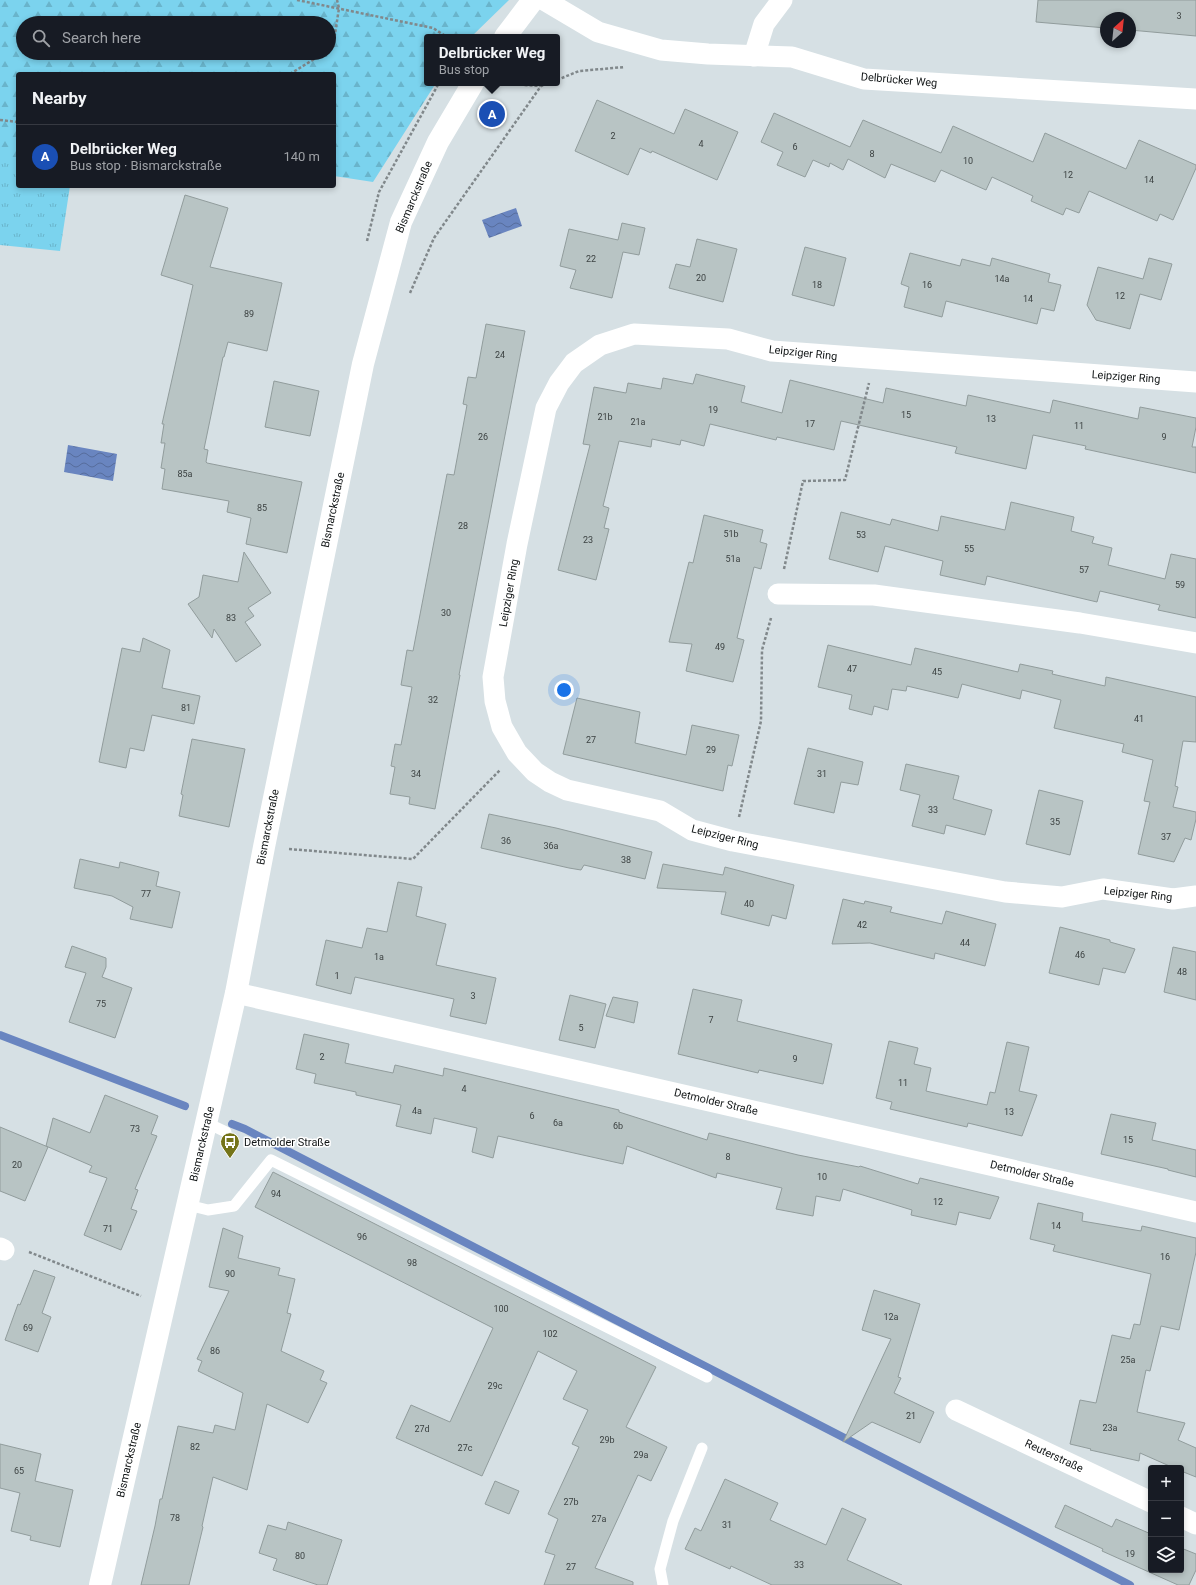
<!DOCTYPE html>
<html lang="en">
<head>
<meta charset="utf-8">
<style>
  body { margin:0; font-family:Roboto,sans-serif; background:#20242c; color:#f1f3f6 }
  .controls { position:absolute; right:12px; bottom:12px; display:grid; overflow:hidden; border-radius:4px; box-shadow:0 2px 6px #0003 }
  .controls button { width:36px; height:36px; display:grid; place-items:center; padding:0; border:0; border-bottom:1px solid #363941; background:#171b24; color:#f1f3f6; font:20px sans-serif }
  .compass { position:absolute; left:1100px; top:12px; width:36px; height:36px; border-radius:50%; background:#171b24; box-shadow:0 2px 6px #0003; rotate:27deg }
  .you { position:absolute; left:564px; top:690px; width:14px; height:14px; margin:-10px; border:3px solid #fff; border-radius:50%; background:#1a73e8; box-shadow:0 0 0 6px #1a73e833 }
  .badge { display:grid; place-items:center; width:26px; height:26px; border-radius:50%; background:#0b8043; color:#fff; font-size:13px; font-weight:700 }
  .pin { position:absolute; translate:-50% -50%; border:2px solid #fff; box-shadow:0 1px 4px #0006 }
  .popup { position:absolute; left:424px; top:34px; width:136px; height:52px; box-sizing:border-box; display:grid; place-content:center; border-radius:4px; background:#171b24; filter:drop-shadow(0 1px 3px #0005); font-size:13px; white-space:nowrap; color:#9ea1a6 }
  .popup b { font-size:15px; color:#f1f3f6 }
  .popup::after { content:''; position:absolute; left:50%; top:100%; margin-left:-8px; border:8px solid transparent; border-top-color:#171b24 }
  .list { margin:0; padding:0; list-style:none }
  h2 { display:flex; justify-content:space-between; align-items:center; height:52px; margin:0; padding:0 16px; font-size:17px }
  h2 small { font-size:13px; font-weight:400; color:#9ea1a6 }
  .list li { display:grid; grid-template-columns:26px 1fr auto; gap:12px; align-items:center; box-sizing:border-box; height:64px; padding:0 16px; border-top:1px solid #363941 }
  .list b { display:block; font-size:15px; white-space:nowrap }
  .list p { margin:0; font-size:13px; white-space:nowrap; color:#9ea1a6 }
  .list em { font-size:13px; font-style:normal; color:#9ea1a6 }
  .icon { flex:none; width:22px; height:22px; fill:none; stroke:currentColor; stroke-width:2; stroke-linecap:round; stroke-linejoin:round }
  .map { position:relative; flex:none; width:1196px; height:1585px; overflow:hidden }
  .search { position:absolute; background:#171b24; box-shadow:0 2px 6px #0003; left:16px; top:16px; width:320px; height:44px; display:flex; align-items:center; gap:10px; box-sizing:border-box; padding:0 14px; border-radius:22px; color:#9ea1a6; font-size:15px }
  .panel { position:absolute; background:#171b24; box-shadow:0 2px 6px #0003; left:16px; top:72px; width:320px; height:116px; border-radius:4px }
  .map>svg:first-child { display:block }
</style>
</head>
<body>
<div class="map">
<svg width="1196" height="1585" viewBox="0 0 1196 1585">
  <defs>
    <pattern id="grass-tufts" width="24" height="20" patternUnits="userSpaceOnUse"><rect width="24" height="20" fill="#7bd3ee"/><path d="M3 7l-1-3M5 7V3M7 7l1-3M15 17l-1-3M17 17v-4M19 17l1-3" fill="none" stroke="#69b4cb"/></pattern>
    <pattern id="forest-firs" width="22" height="20" patternUnits="userSpaceOnUse"><rect width="22" height="20" fill="#7bd3ee"/><path d="M5 1l3.5 6h-7zM16 11l3.5 6h-7z" fill="#69b4cb"/></pattern>
    <pattern id="water-waves" width="16" height="10" patternUnits="userSpaceOnUse"><rect width="16" height="10" fill="#6985c0"/><path d="M0 5q4-4 8 0t8 0" fill="none" stroke="#556c9b"/></pattern>
  </defs>
  <rect width="100%" height="100%" fill="#d6e0e4"/>
  <polygon fill="url(#grass-tufts)" points="0,159 18,159 18,186 70,186 60,251 0,245"/>
  <path fill="url(#forest-firs)" fill-rule="evenodd" d="M0,0H509L471,37H427V83H436L373,182L334,176V74H18V159H0ZM23,23H329V53H23Z"/>
  <g fill="url(#water-waves)">
    <polygon points="516,208 522,226 489,238 482,220"/>
    <polygon points="68,445 117,454 113,481 64,472"/>
  </g>
  <g fill="none" stroke-linecap="round" stroke-linejoin="round">
    <g stroke="#6985c0" stroke-width="8">
      <polyline points="0,1035 185,1106"/>
      <polyline points="232,1124 245,1129 1130,1585"/>
    </g>
  </g>
  <g fill="#b8c4c4" stroke="#919c9c">
    <polygon points="1038,0 1196,0 1196,36 1130,30 1130,18 1106,18 1106,28 1036,22"/>
    <polygon points="597,100 674,134 685,109 738,132 717,180 652,151 651,153 640,148 628,175 575,151"/>
    <polygon points="774,113 850,147 863,120 941,153 953,126 1033,162 1045,133 1126,169 1139,140 1196,165 1196,168 1173,220 1160,214 1157,221 1089,191 1079,213 1066,208 1063,215 1031,201 1033,196 992,177 986,190 941,170 935,182 891,164 885,178 848,159 843,170 830,163 829,167 813,160 805,177 777,165 783,152 761,142"/>
    <polygon points="185,195 228,208 210,267 282,283 267,351 228,342 224,357 223,357 204,449 208,450 206,462 207,463 302,482 287,553 246,544 251,518 227,512 229,501 162,489 165,469 161,468 165,443 161,443 164,424 162,424 193,285 161,275"/>
    <polygon points="622,223 645,228 639,255 623,252 612,298 570,288 576,270 560,266 569,229 618,240"/>
    <polygon points="697,239 737,249 723,302 669,288 676,264 690,267"/>
    <polygon points="805,247 846,258 834,306 792,295"/>
    <polygon points="910,253 960,266 962,259 990,266 992,258 1050,274 1048,282 1061,285 1054,311 1041,308 1037,324 946,301 942,317 904,307 909,287 901,284"/>
    <polygon points="1149,258 1172,264 1161,300 1140,294 1130,329 1096,320 1087,305 1098,267 1143,279"/>
    <polygon points="486,324 525,331 459,675 460,675 435,809 409,804 410,797 390,794 395,767 391,766 395,744 401,745 412,687 401,685 407,650 413,651 447,474 454,475 467,405 463,404 468,377 476,378"/>
    <polygon points="696,374 745,386 741,402 782,413 790,380 883,403 886,388 966,406 968,395 1050,413 1053,400 1138,419 1140,407 1196,418 1196,427 1192,447 1196,447 1196,473 1085,449 1086,446 1033,435 1026,469 955,453 957,447 841,421 834,450 777,437 776,440 710,424 704,446 681,440 680,445 652,439 651,447 619,441 603,506 609,508 604,528 609,529 596,580 558,570 590,445 583,444 594,387 626,393 628,383 661,389 663,378 693,384"/>
    <polygon points="274,381 319,391 310,436 265,427"/>
    <polygon points="1011,502 1074,517 1071,531 1094,537 1092,543 1112,548 1108,565 1165,579 1171,554 1196,559 1196,618 1158,610 1160,605 1100,591 1097,602 987,576 985,585 940,575 943,561 885,546 878,572 829,559 841,512 890,525 892,519 938,531 941,516 1005,530"/>
    <polygon points="704,515 763,530 760,542 767,544 761,569 754,567 737,638 744,640 733,682 686,671 692,644 669,642 689,562 693,563"/>
    <polygon points="244,552 271,593 248,608 254,616 245,622 261,645 236,662 214,629 212,638 188,604 199,597 203,575 238,582"/>
    <polygon points="143,638 170,650 162,688 200,696 194,724 152,715 144,751 130,748 126,768 99,762 122,648 140,652"/>
    <polygon points="828,645 911,665 915,648 1018,672 1020,664 1053,671 1052,674 1105,686 1106,677 1196,697 1196,742 1183,741 1175,786 1178,787 1173,807 1196,812 1196,819 1191,840 1185,838 1174,862 1138,854 1150,802 1144,801 1153,760 1122,752 1124,744 1054,728 1061,700 1022,690 1020,699 962,684 958,698 907,686 906,691 892,689 888,710 874,706 872,715 849,709 852,695 818,687"/>
    <polygon points="577,698 640,712 635,743 686,755 692,725 739,735 732,766 728,765 723,791 563,754"/>
    <polygon points="192,739 245,749 229,827 179,816 183,795 181,794"/>
    <polygon points="808,748 863,762 858,785 841,782 834,813 794,804"/>
    <polygon points="906,764 959,776 953,799 992,810 985,835 946,825 944,834 912,826 920,795 900,790"/>
    <polygon points="1039,790 1083,801 1070,855 1026,844"/>
    <polygon points="489,814 556,828 652,852 645,879 584,865 581,870 569,868 481,848"/>
    <polygon points="80,859 119,868 120,862 159,872 156,886 180,892 172,928 130,919 133,907 112,896 74,888"/>
    <polygon points="663,864 723,875 725,867 794,885 786,919 772,915 769,926 721,914 726,892 657,888"/>
    <polygon points="398,882 422,887 416,916 446,924 436,965 496,978 486,1024 450,1016 454,999 355,977 351,994 316,985 326,940 362,948 367,928 387,932"/>
    <polygon points="843,899 864,904 865,901 892,907 890,912 942,924 946,911 996,924 985,966 935,953 934,959 870,943 832,944"/>
    <polygon points="1060,927 1110,940 1110,942 1135,949 1125,973 1103,968 1099,985 1049,973"/>
    <polygon points="72,946 106,958 106,967 102,977 132,988 115,1038 69,1022 86,973 65,967"/>
    <polygon points="1173,947 1196,952 1196,1000 1164,992"/>
    <polygon points="693,989 742,1000 737,1021 832,1044 823,1084 759,1070 758,1073 678,1054"/>
    <polygon points="570,995 606,1004 595,1048 559,1040"/>
    <polygon points="613,997 638,1002 634,1023 606,1016"/>
    <polygon points="304,1034 349,1044 345,1063 393,1073 395,1065 443,1076 444,1068 619,1110 619,1112 707,1140 709,1133 798,1155 859,1167 860,1166 918,1184 920,1178 999,1197 990,1219 959,1212 956,1225 911,1215 912,1210 843,1189 840,1201 816,1196 813,1216 776,1209 782,1188 717,1173 716,1178 627,1146 623,1164 498,1136 493,1158 472,1152 477,1128 434,1118 431,1134 396,1126 401,1105 356,1095 356,1092 314,1083 316,1074 296,1069"/>
    <polygon points="889,1041 918,1048 914,1064 931,1068 926,1091 987,1105 990,1092 995,1093 1007,1042 1029,1047 1019,1091 1037,1095 1022,1136 968,1123 967,1127 890,1109 892,1102 876,1098"/>
    <polygon points="105,1095 158,1116 151,1134 157,1136 135,1189 138,1190 131,1209 137,1211 121,1250 84,1235 107,1178 89,1172 92,1166 46,1146 53,1118 90,1133"/>
    <polygon points="1111,1114 1156,1123 1152,1140 1196,1150 1196,1177 1168,1170 1168,1169 1101,1154"/>
    <polygon points="0,1127 48,1147 25,1201 0,1191"/>
    <polygon points="273,1172 656,1367 626,1427 667,1447 651,1481 638,1475 595,1568 633,1582 633,1585 544,1585 555,1555 545,1552 558,1519 548,1514 579,1447 572,1444 588,1410 563,1399 577,1371 538,1351 482,1476 396,1438 411,1405 450,1422 493,1328 255,1207"/>
    <polygon points="1038,1203 1083,1213 1082,1221 1141,1231 1142,1226 1196,1238 1196,1252 1179,1330 1161,1326 1150,1371 1146,1370 1137,1412 1185,1423 1178,1440 1196,1448 1196,1477 1181,1471 1181,1468 1174,1468 1140,1453 1139,1461 1090,1450 1091,1449 1070,1444 1080,1400 1096,1403 1112,1335 1130,1339 1134,1324 1140,1325 1151,1274 1053,1251 1055,1245 1030,1239"/>
    <polygon points="223,1228 243,1236 238,1258 280,1268 278,1275 295,1279 287,1313 291,1314 281,1351 324,1371 320,1380 327,1383 308,1423 267,1404 247,1490 213,1477 202,1526 203,1527 189,1585 141,1585 155,1526 160,1499 162,1499 178,1426 213,1433 215,1425 235,1430 243,1393 198,1371 202,1361 197,1359 229,1291 209,1287"/>
    <polygon points="34,1270 55,1277 42,1313 51,1317 38,1352 5,1340 18,1304 20,1305"/>
    <polygon points="874,1290 920,1304 898,1377 901,1378 894,1393 934,1412 920,1443 872,1422 843,1442 891,1339 862,1330"/>
    <polygon points="0,1444 41,1454 35,1481 73,1490 60,1547 30,1540 31,1536 11,1531 20,1493 0,1488"/>
    <polygon points="725,1479 778,1503 770,1520 826,1545 842,1508 866,1519 847,1560 902,1585 772,1585 731,1566 730,1569 685,1549 695,1528 701,1531"/>
    <polygon points="495,1481 519,1491 509,1514 485,1504"/>
    <polygon points="1065,1505 1112,1527 1116,1519 1151,1534 1151,1570 1181,1570 1181,1548 1196,1554 1196,1570 1189,1585 1178,1585 1102,1551 1103,1549 1055,1527"/>
    <polygon points="288,1522 342,1540 327,1585 318,1585 273,1570 277,1559 259,1553 268,1525 286,1530"/>
  </g>
  <g fill="none" stroke-linecap="round" stroke-linejoin="round">
    <g stroke="#81888b" stroke-width="2.5" stroke-dasharray="3 2" stroke-linecap="butt">
      <polyline points="297,0 433,28 447,37"/>
      <polyline points="329,50 333,47 339,8 337,0"/>
      <polyline points="290,74 324,53"/>
      <polyline points="557,80 579,71 625,67"/>
      <polyline points="520,83 524,85 540,86"/>
      <polyline points="0,120 18,122"/>
      <polyline points="367,241 379,192 439,83"/>
      <polyline points="410,293 434,238 541,86 549,83"/>
      <polyline points="784,569 803,481 845,480 869,383"/>
      <polyline points="739,817 761,721 762,650 771,618"/>
      <polyline points="289,849 413,859 500,770"/>
      <polyline points="29,1252 141,1296"/>
    </g>
    <g stroke="#fff" stroke-width="11">
      <polyline points="207,1123 226,1132"/>
      <polyline points="188,1205 208,1210 234,1206 271,1160 707,1377"/>
      <polyline points="663,1585 660,1569 673,1521 702,1448"/>
    </g>
    <g stroke="#fff" stroke-width="21">
      <polyline points="544,0 598,32 661,50 708,54 792,57 864,79 1196,99"/>
      <polyline points="754,56 764,24 782,0"/>
      <polyline points="1196,382 772,351 728,339 634,334 600,345 574,363 559,383 546,408 517,544 493,677 495,701 502,727 517,753 535,772 550,782 567,790 660,811 692,830 733,841 1005,892 1062,897 1103,889 1173,899 1196,896"/>
      <polyline points="778,594 874,595 1080,623 1196,643"/>
      <polyline points="236,993 1196,1212"/>
      <polyline points="0,1248 4,1250"/>
      <polyline points="956,1410 1151,1502"/>
      <polyline points="1181,1517 1196,1524"/>
    </g>
    <g stroke="#fff" stroke-width="22">
      <polyline points="505,37 533,0"/>
      <polyline points="100,1585 236,993 264,847 363,364 401,222 438,142 473,83"/>
    </g>
  </g>
  <defs>
    <symbol id="bus-pin" viewBox="-11 -11 22 30"><path d="M0 17L-7.5 6A9.5 9.5 0 1 1 7.5 6Z" fill="#757419" stroke="#fff"/><path d="M-5-6H5V4H4V6H2V4H-2V6H-4V4H-5ZM-3.5-4V0h7V-4ZM-3.5 1.2v1.5H-2V1.2ZM2 1.2v1.5H3.5V1.2Z" fill="#fff"/></symbol>
  </defs>
  <g fill-rule="evenodd">
    <use href="#bus-pin" x="219" y="1131" width="22" height="30"/>
  </g>
  <g text-anchor="middle" dominant-baseline="central" stroke-width="3" stroke-linejoin="round" paint-order="stroke">
    <g font-size="9" fill="#3c4242">
      <text x="1179" y="16">3</text>
      <text x="613" y="136">2</text>
      <text x="701" y="144">4</text>
      <text x="795" y="147">6</text>
      <text x="872" y="154">8</text>
      <text x="968" y="161">10</text>
      <text x="1068" y="175">12</text>
      <text x="1149" y="180">14</text>
      <text x="591" y="259">22</text>
      <text x="701" y="278">20</text>
      <text x="1002" y="279">14a</text>
      <text x="817" y="285">18</text>
      <text x="927" y="285">16</text>
      <text x="1120" y="296">12</text>
      <text x="1028" y="299">14</text>
      <text x="249" y="314">89</text>
      <text x="500" y="355">24</text>
      <text x="713" y="410">19</text>
      <text x="906" y="415">15</text>
      <text x="605" y="417">21b</text>
      <text x="991" y="419">13</text>
      <text x="638" y="422">21a</text>
      <text x="810" y="424">17</text>
      <text x="1079" y="426">11</text>
      <text x="483" y="437">26</text>
      <text x="1164" y="437">9</text>
      <text x="185" y="474">85a</text>
      <text x="262" y="508">85</text>
      <text x="463" y="526">28</text>
      <text x="731" y="534">51b</text>
      <text x="861" y="535">53</text>
      <text x="588" y="540">23</text>
      <text x="969" y="549">55</text>
      <text x="733" y="559">51a</text>
      <text x="1084" y="570">57</text>
      <text x="1180" y="585">59</text>
      <text x="446" y="613">30</text>
      <text x="231" y="618">83</text>
      <text x="720" y="647">49</text>
      <text x="852" y="669">47</text>
      <text x="937" y="672">45</text>
      <text x="433" y="700">32</text>
      <text x="186" y="708">81</text>
      <text x="1139" y="719">41</text>
      <text x="591" y="740">27</text>
      <text x="711" y="750">29</text>
      <text x="416" y="774">34</text>
      <text x="822" y="774">31</text>
      <text x="933" y="810">33</text>
      <text x="1055" y="822">35</text>
      <text x="1166" y="837">37</text>
      <text x="506" y="841">36</text>
      <text x="551" y="846">36a</text>
      <text x="626" y="860">38</text>
      <text x="146" y="894">77</text>
      <text x="749" y="904">40</text>
      <text x="862" y="925">42</text>
      <text x="965" y="943">44</text>
      <text x="1080" y="955">46</text>
      <text x="379" y="957">1a</text>
      <text x="1182" y="972">48</text>
      <text x="337" y="976">1</text>
      <text x="473" y="996">3</text>
      <text x="101" y="1004">75</text>
      <text x="711" y="1020">7</text>
      <text x="581" y="1028">5</text>
      <text x="322" y="1057">2</text>
      <text x="795" y="1059">9</text>
      <text x="903" y="1083">11</text>
      <text x="464" y="1089">4</text>
      <text x="417" y="1111">4a</text>
      <text x="1009" y="1112">13</text>
      <text x="532" y="1116">6</text>
      <text x="558" y="1123">6a</text>
      <text x="618" y="1126">6b</text>
      <text x="135" y="1129">73</text>
      <text x="1128" y="1140">15</text>
      <text x="728" y="1157">8</text>
      <text x="17" y="1165">20</text>
      <text x="822" y="1177">10</text>
      <text x="276" y="1194">94</text>
      <text x="938" y="1202">12</text>
      <text x="1056" y="1226">14</text>
      <text x="108" y="1229">71</text>
      <text x="362" y="1237">96</text>
      <text x="1165" y="1257">16</text>
      <text x="412" y="1263">98</text>
      <text x="230" y="1274">90</text>
      <text x="501" y="1309">100</text>
      <text x="891" y="1317">12a</text>
      <text x="28" y="1328">69</text>
      <text x="550" y="1334">102</text>
      <text x="215" y="1351">86</text>
      <text x="1128" y="1360">25a</text>
      <text x="495" y="1386">29c</text>
      <text x="911" y="1416">21</text>
      <text x="1110" y="1428">23a</text>
      <text x="422" y="1429">27d</text>
      <text x="607" y="1440">29b</text>
      <text x="195" y="1447">82</text>
      <text x="465" y="1448">27c</text>
      <text x="641" y="1455">29a</text>
      <text x="19" y="1471">65</text>
      <text x="571" y="1502">27b</text>
      <text x="175" y="1518">78</text>
      <text x="599" y="1519">27a</text>
      <text x="727" y="1525">31</text>
      <text x="1130" y="1554">19</text>
      <text x="300" y="1556">80</text>
      <text x="799" y="1565">33</text>
      <text x="571" y="1567">27</text>
    </g>
    <g font-size="11" fill="#121617" stroke="#fff">
      <text transform="translate(899 80) rotate(5)">Delbrücker Weg</text>
      <text transform="translate(414 197) rotate(-67)">Bismarckstraße</text>
      <text transform="translate(803 353) rotate(6)">Leipziger Ring</text>
      <text transform="translate(1126 377) rotate(4)">Leipziger Ring</text>
      <text transform="translate(333 510) rotate(-78)">Bismarckstraße</text>
      <text transform="translate(509 593) rotate(-80)">Leipziger Ring</text>
      <text transform="translate(268 827) rotate(-79)">Bismarckstraße</text>
      <text transform="translate(725 837) rotate(14)">Leipziger Ring</text>
      <text transform="translate(1138 894) rotate(6)">Leipziger Ring</text>
      <text transform="translate(716 1102) rotate(13)">Detmolder Straße</text>
      <text transform="translate(202 1144) rotate(-77)">Bismarckstraße</text>
      <text transform="translate(1032 1174) rotate(13)">Detmolder Straße</text>
      <text transform="translate(1054 1456) rotate(25)">Reuterstraße</text>
      <text transform="translate(129 1460) rotate(-77)">Bismarckstraße</text>
    </g>
    <g font-size="11" fill="#121617" stroke="#fff" text-anchor="start">
      <text x="244" y="1142">Detmolder Straße</text>
    </g>
  </g>
</svg>
<div class="controls">
<button>+</button>
<button>−</button>
<button><svg class="icon" aria-label="layers" viewBox="0 0 24 24"><path d="M12 4l9 5-9 5-9-5zM3 14l9 5 9-5"/></svg></button>
</div>
<svg class="compass" viewBox="-18 -18 36 36"><path d="M0-13l5 13h-10z" fill="#e53935"/><path d="M0 13l5-13h-10z" fill="#9ea1a6"/></svg>
<div class="you"></div>
<div class="pin badge" style="left:492px;top:114px;background:#1a4fb4">A</div>
<div class="popup"><b>Delbrücker Weg</b>Bus stop</div>
<div class="search"><svg class="icon" aria-label="search" viewBox="0 0 24 24"><circle cx="10" cy="10" r="6"/><path d="M15 15l6 6"/></svg>Search here</div>
<section class="panel">
<h2>Nearby<small></small></h2>
<ul class="list">
<li><span class="badge" style="background:#1a4fb4">A</span><div><b>Delbrücker Weg</b><p>Bus stop · Bismarckstraße</p></div><em>140 m</em></li>
</ul>
</section>
</div>
</body>
</html>
